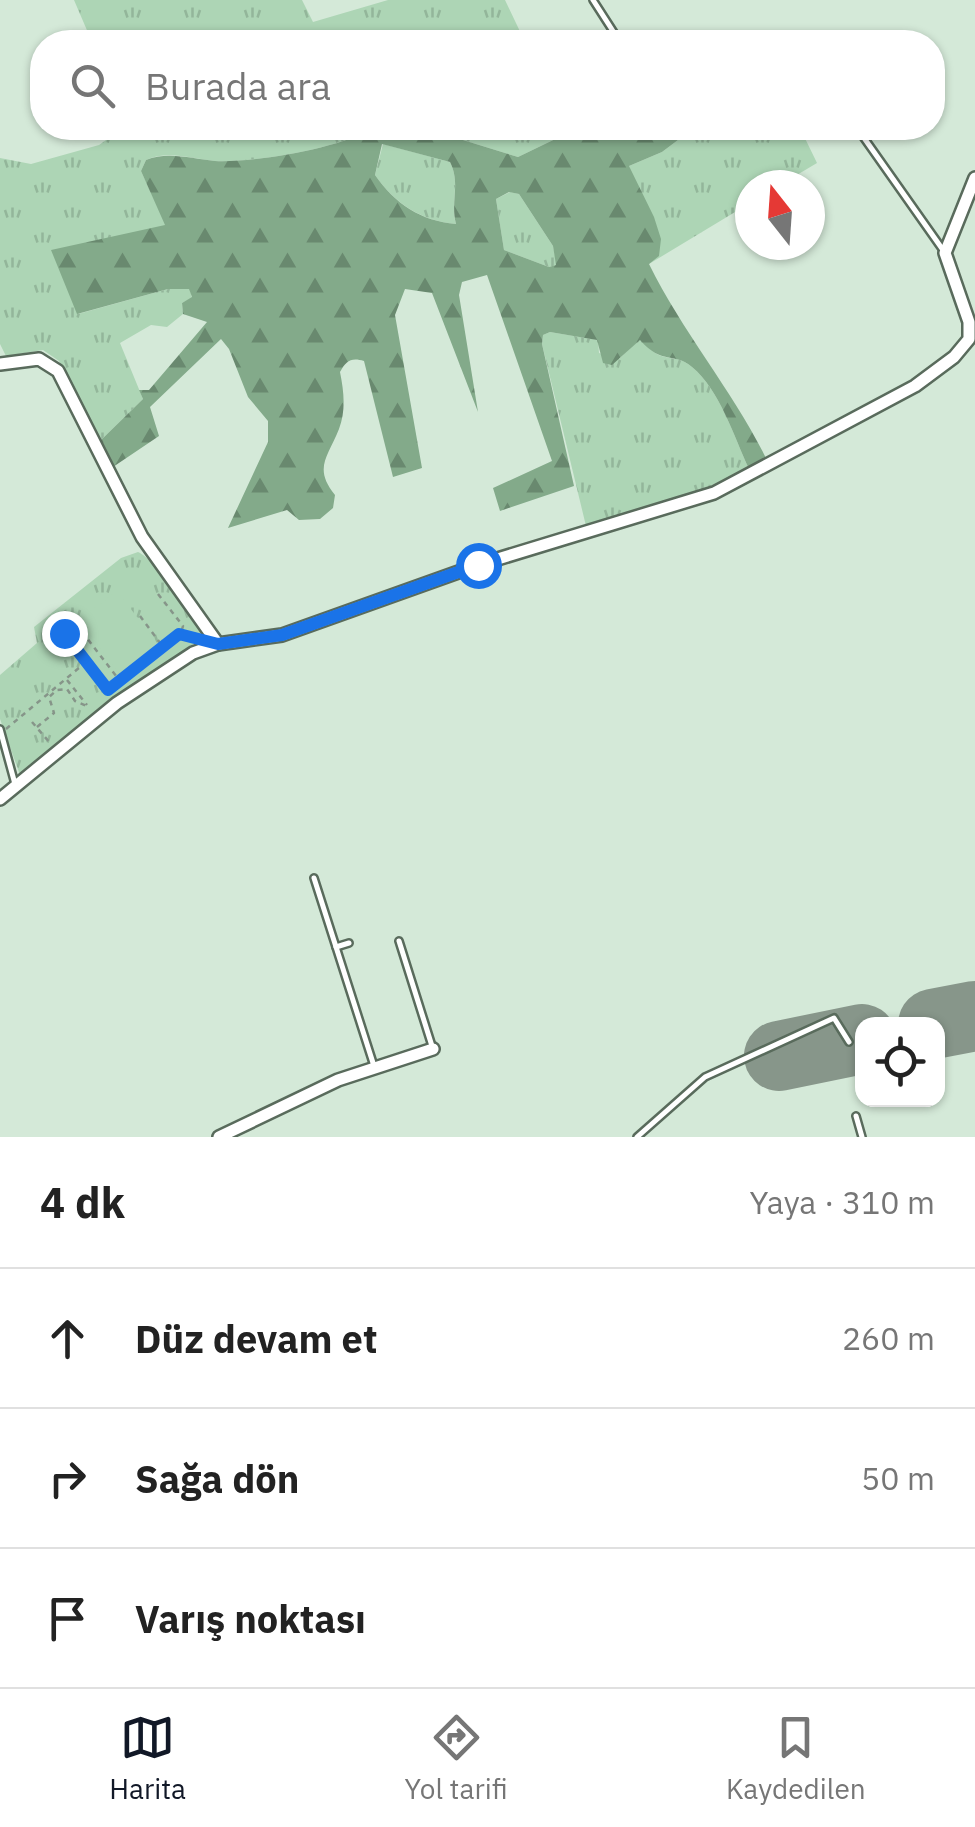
<!DOCTYPE html>
<html lang="tr">
<head>
<meta charset="utf-8">
<style>
  body { margin:0; font-family:"IBM Plex Sans",sans-serif; background:#f2f2f2; color:#222 }
  .controls { position:absolute; right:30px; bottom:30px; display:grid; overflow:hidden; border-radius:20px; box-shadow:0 2px 8px #0004 }
  .controls button { width:90px; height:90px; display:grid; place-items:center; padding:0; border:0; border-bottom:2px solid #e0e0e0; background:#fff; color:#222; font:50px sans-serif }
  .compass { position:absolute; left:735px; top:170px; width:90px; height:90px; border-radius:50%; background:#fff; box-shadow:0 2px 8px #0004; rotate:343deg }
  .stop { position:absolute; width:30px; height:30px; margin:-22px; border:8px solid #1a73e8; border-radius:50%; background:#fff }
  .stop.end { background:#1a73e8; border-color:#fff; box-shadow:0 2px 10px #0008 }
  .list { margin:0; padding:0; list-style:none }
  h2 { display:flex; justify-content:space-between; align-items:center; height:130px; margin:0; padding:0 40px; font-size:42px }
  h2 small { font-size:32px; font-weight:400; color:#767676 }
  .list li { display:grid; grid-template-columns:65px 1fr auto; gap:30px; align-items:center; box-sizing:border-box; height:140px; padding:0 40px; border-top:2px solid #e0e0e0 }
  .list b { display:block; font-size:38px; white-space:nowrap }
  .list em { font-size:32px; font-style:normal; color:#767676 }
  .icon { flex:none; width:55px; height:55px; fill:none; stroke:currentColor; stroke-width:2; stroke-linecap:round; stroke-linejoin:round }
  .map { position:relative; flex:none; width:975px; height:1137px; overflow:hidden }
  .search { position:absolute; background:#fff; box-shadow:0 2px 8px #0004; left:30px; right:30px; top:30px; height:110px; display:flex; align-items:center; gap:25px; box-sizing:border-box; padding:0 35px; border-radius:40px; color:#767676; font-size:38px }
  .sheet { height:550px; background:#fff }
  nav { display:flex; justify-content:space-around; align-items:center; box-sizing:border-box; height:140px; border-top:2px solid #e0e0e0; background:#fff; font-size:28px; color:#767676 }
  nav a { display:grid; justify-items:center; gap:5px }
  nav .on { color:#111827 }
  .map>svg:first-child { display:block }
</style>
</head>
<body>
<div class="map">
<svg width="975" height="1137" viewBox="0 0 975 1137">
  <defs>
    <pattern id="grass-tufts" width="24" height="20" patternUnits="userSpaceOnUse" patternTransform="scale(2.5)"><rect width="24" height="20" fill="#add5b5"/><path d="M3 7l-1-3M5 7V3M7 7l1-3M15 17l-1-3M17 17v-4M19 17l1-3" fill="none" stroke="#93b69a"/></pattern>
    <pattern id="forest-firs" width="22" height="20" patternUnits="userSpaceOnUse" patternTransform="scale(2.5)"><rect width="22" height="20" fill="#83aa8a"/><path d="M5 1l3.5 6h-7zM16 11l3.5 6h-7z" fill="#69896f"/></pattern>
  </defs>
  <rect width="100%" height="100%" fill="#d4e9d8"/>
  <g fill="url(#grass-tufts)">
    <polygon points="74,0 302,0 313,22 388,0 505,0 525,42 92,42"/>
    <path d="M123,128H373C342,148 253,163 215,161C192,159 168,150 146,160L141,171L166,225L78,314L168,289H190L192,298L182,303L183,314L167,327L151,325L120,343L143,399L99,442L59,361L43,350L6,356L0,344V158L31,164L99,145Z"/>
    <polygon points="424,128 578,128 518,157"/>
    <polygon points="694,128 800,128 817,163 780,185 750,185 750,203 649,264 629,166 662,152"/>
    <path d="M383,144L450,162C461,184 450,201 456,224C422,221 395,204 375,175Z"/>
    <polygon points="510,192 519,194 553,246 557,265 549,267 504,250 496,199"/>
    <path d="M550,332L598,340L599,353L619,359L640,339C663,367 673,351 692,367C720,390 734,437 749,469L712,487L586,526L542,344L543,335Z"/>
    <path d="M138,552C155,559 200,619 202,638L110,702L20,775L0,719V675L37,643L34,627L121,558Z"/>
  </g>
  <path fill="url(#forest-firs)" fill-rule="evenodd" d="M373,128H424L518,157L578,128H694L662,152L629,166L654,217L661,239L659,256L649,264C683,333 733,391 767,460L749,469C734,437 720,390 692,367C673,351 663,366 640,340L612,365L603,363L597,340L550,332L543,335L542,344L574,486L500,511L493,488L552,461L487,275L462,282L459,295L478,412L432,293L405,289L395,315L422,468L393,477L364,361C351,357 346,361 340,372C344,392 346,410 339,429C328,457 313,468 335,495L333,508L320,519L299,520L287,510L228,528L268,442V421L248,397L229,349L221,339L150,407L159,436L113,467L99,442L143,399L139,390H149L207,322L183,314L182,303L192,297L189,289H168L77,314L51,250L165,225L141,171L146,160C168,151 192,159 215,161C253,163 342,148 373,128ZM382,144L450,162C461,184 450,201 456,224C421,221 395,204 375,175ZM509,192L519,194L553,246L556,265L549,267L504,250L496,199Z"/>
  <g fill="#add5b5">
    <polygon points="117,591 160,647 121,676 79,620"/>
    <polygon points="156,602 179,631 164,643 141,614"/>
  </g>
  <g fill="none" stroke-linecap="round" stroke-linejoin="round">
    <g stroke="#87968a" stroke-width="70">
      <polyline points="933,1024 975,1016"/>
      <polyline points="779,1056 862,1039"/>
    </g>
    <defs>
      <g id="lane">
        <polyline points="593,0 620,42"/>
        <polyline points="857,128 943,250"/>
        <polyline points="0,729 15,784"/>
        <polyline points="314,878 374,1066"/>
        <polyline points="399,941 432,1046"/>
        <polyline points="336,947 349,943"/>
        <polyline points="856,1116 862,1137"/>
        <polyline points="637,1137 705,1077 834,1018 849,1042"/>
      </g>
      <g id="street">
        <polyline points="0,364 39,359 58,371 142,537 218,644"/>
        <polyline points="0,799 117,703 193,653 218,644 282,635 478,565 714,493 915,386 954,357 969,339 969,322 945,253 975,178"/>
        <polyline points="219,1137 338,1080 433,1049"/>
      </g>
    </defs>
    <use href="#lane" stroke="#596b5c" stroke-width="10"/>
    <use href="#street" stroke="#596b5c" stroke-width="16"/>
    <g stroke="#869589" stroke-width="2.5" stroke-dasharray="5 5" stroke-linecap="butt">
      <polyline points="158,594 183,626 181,633"/>
      <polyline points="140,616 163,647"/>
      <polyline points="67,624 63,633 85,660"/>
      <polyline points="76,624 120,681"/>
      <polyline points="67,680 87,705"/>
      <polyline points="109,690 179,634 201,640"/>
      <polyline points="32,722 50,743"/>
      <polyline points="37,727 54,713 49,697 57,690 67,689 75,701 89,707"/>
      <polyline points="6,729 86,662 112,696"/>
    </g>
    <use href="#lane" stroke="#fff" stroke-width="5"/>
    <use href="#street" stroke="#fff" stroke-width="11"/>
  </g>
  <g fill="none" stroke-linecap="round" stroke-linejoin="round">
    <polyline stroke="#1a73e8" stroke-width="12" points="64,633 108,690 179,634 218,644 282,635 478,565"/>
  </g>
</svg>
<div class="controls">
<button><svg class="icon" aria-label="locate" viewBox="0 0 24 24"><circle cx="12" cy="12" r="6"/><path d="M12 2v4M12 18v4M2 12h4M18 12h4"/></svg></button>
</div>
<svg class="compass" viewBox="-18 -18 36 36"><path d="M0-13l5 13h-10z" fill="#e53935"/><path d="M0 13l5-13h-10z" fill="#767676"/></svg>
<div class="stop" style="left:478px;top:565px"></div>
<div class="stop end" style="left:64px;top:633px"></div>
<div class="search"><svg class="icon" aria-label="search" viewBox="0 0 24 24"><circle cx="10" cy="10" r="6"/><path d="M15 15l6 6"/></svg>Burada ara</div>
</div>
<section class="sheet">
<h2>4 dk<small>Yaya · 310 m</small></h2>
<ul class="list">
<li><svg class="icon" aria-label="ahead" viewBox="0 0 24 24"><path d="M12 20V5M6 11l6-6 6 6"/></svg><div><b>Düz devam et</b></div><em>260 m</em></li>
<li><svg class="icon" aria-label="right" viewBox="0 0 24 24"><path d="M7 20v-9h11M14 6l5 5-5 5"/></svg><div><b>Sağa dön</b></div><em>50 m</em></li>
<li><svg class="icon" aria-label="arrive" viewBox="0 0 24 24"><path d="M6 21V4h12l-3 4 3 4H6"/></svg><div><b>Varış noktası</b></div></li>
</ul>
</section>
<nav>
<a class="on"><svg class="icon" aria-label="map" viewBox="0 0 24 24"><path d="M3 6l6-2 6 2 6-2v14l-6 2-6-2-6 2zM9 4v14M15 6v14"/></svg>Harita</a>
<a><svg class="icon" aria-label="directions" viewBox="0 0 24 24"><path d="M12 3l9 9-9 9-9-9zM9 14v-3h6M13 9l2 2-2 2"/></svg>Yol tarifi</a>
<a><svg class="icon" aria-label="saved" viewBox="0 0 24 24"><path d="M7 4h10v16l-5-4-5 4z"/></svg>Kaydedilen</a>
</nav>
</body>
</html>
